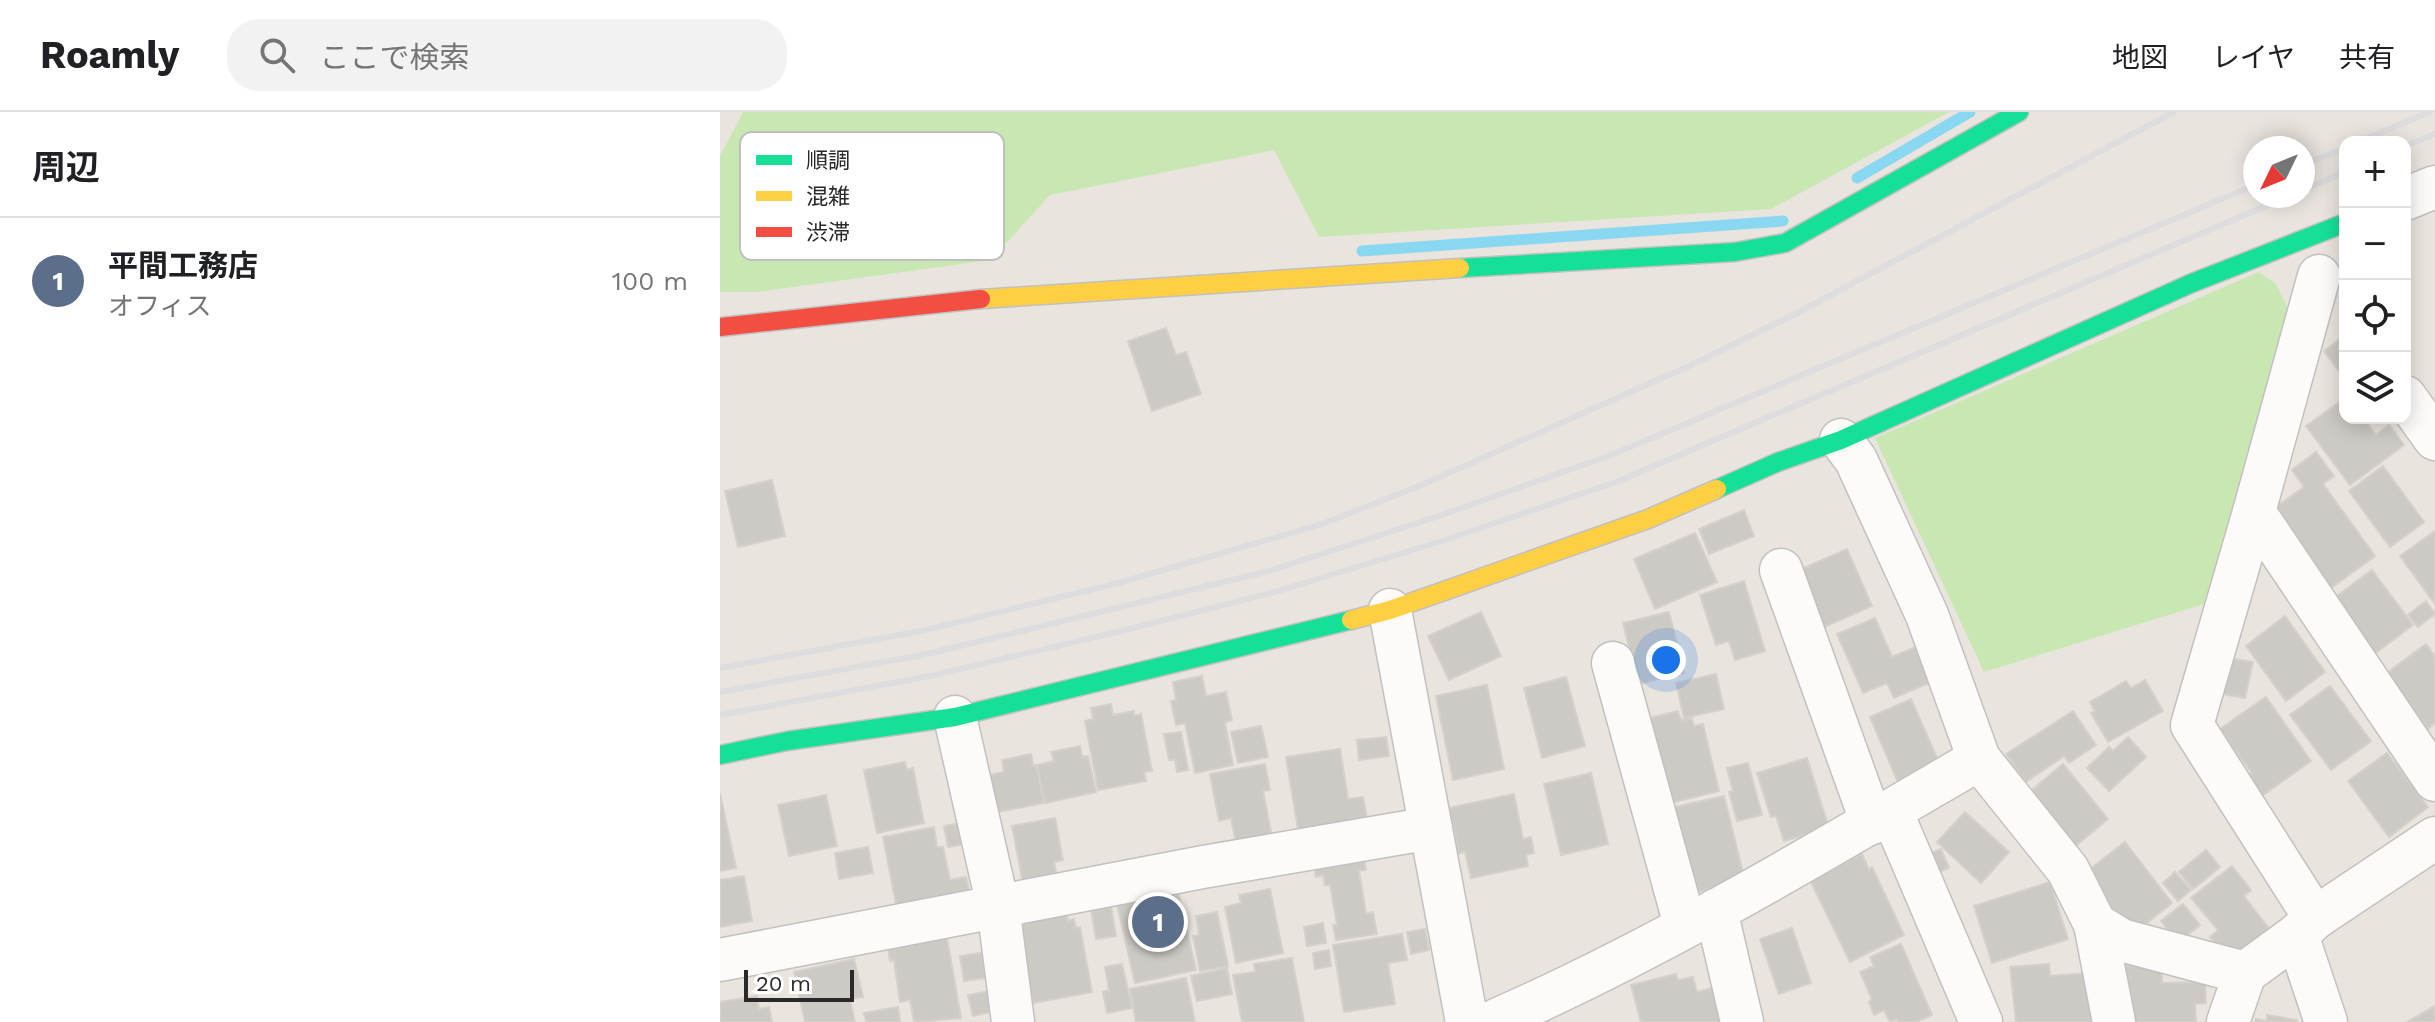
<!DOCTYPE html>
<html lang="ja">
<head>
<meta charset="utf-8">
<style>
  body { margin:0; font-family:"Work Sans","Noto Sans JP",sans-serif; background:#f2f2f2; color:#202124 }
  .controls { position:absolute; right:24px; top:24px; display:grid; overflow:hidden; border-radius:16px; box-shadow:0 4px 20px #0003 }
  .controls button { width:72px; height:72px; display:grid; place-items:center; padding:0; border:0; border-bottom:2px solid #e0e0e0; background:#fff; color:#202124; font:40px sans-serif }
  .compass { position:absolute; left:1523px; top:24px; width:72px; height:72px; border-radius:50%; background:#fff; box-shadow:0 4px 20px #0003; rotate:227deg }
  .scale { position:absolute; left:24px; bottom:20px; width:110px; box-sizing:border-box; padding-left:8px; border:4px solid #292929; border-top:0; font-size:22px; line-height:28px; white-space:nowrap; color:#292929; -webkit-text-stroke:6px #fff; paint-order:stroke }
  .you { position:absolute; left:946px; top:548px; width:28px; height:28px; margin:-20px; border:6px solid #fff; border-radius:50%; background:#1a73e8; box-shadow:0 0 0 12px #1a73e833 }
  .badge { display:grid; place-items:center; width:52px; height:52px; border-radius:50%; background:#0f766e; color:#fff; font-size:26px; font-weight:700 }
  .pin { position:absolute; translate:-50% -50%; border:4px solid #fff; box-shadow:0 2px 8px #0006 }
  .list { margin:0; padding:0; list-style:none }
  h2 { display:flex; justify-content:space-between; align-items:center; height:104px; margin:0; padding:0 32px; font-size:34px }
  h2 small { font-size:26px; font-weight:400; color:#757577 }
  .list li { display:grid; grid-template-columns:52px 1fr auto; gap:24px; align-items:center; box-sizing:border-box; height:128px; padding:0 32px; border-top:2px solid #e0e0e0 }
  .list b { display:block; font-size:30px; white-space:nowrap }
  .list p { margin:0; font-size:26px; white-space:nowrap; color:#757577 }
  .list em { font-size:26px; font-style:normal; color:#757577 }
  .icon { flex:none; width:44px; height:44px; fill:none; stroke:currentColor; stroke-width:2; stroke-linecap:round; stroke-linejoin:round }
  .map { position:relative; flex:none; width:1715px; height:910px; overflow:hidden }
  header { display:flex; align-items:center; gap:48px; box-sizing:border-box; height:112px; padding:0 40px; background:#fff; border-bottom:2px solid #e0e0e0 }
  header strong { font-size:38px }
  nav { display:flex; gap:44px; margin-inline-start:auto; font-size:28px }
  .search { width:560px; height:72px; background:#f2f2f2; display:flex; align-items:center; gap:20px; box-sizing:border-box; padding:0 28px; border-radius:32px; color:#757577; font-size:30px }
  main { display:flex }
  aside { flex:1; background:#fff }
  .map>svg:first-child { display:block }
</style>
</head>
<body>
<header>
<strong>Roamly</strong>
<div class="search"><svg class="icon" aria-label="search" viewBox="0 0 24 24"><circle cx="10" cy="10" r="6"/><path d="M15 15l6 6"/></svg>ここで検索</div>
<nav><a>地図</a><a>レイヤ</a><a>共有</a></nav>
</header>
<main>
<aside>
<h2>周辺<small></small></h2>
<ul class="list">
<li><span class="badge" style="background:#5c6f8a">1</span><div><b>平間工務店</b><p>オフィス</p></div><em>100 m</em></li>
</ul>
</aside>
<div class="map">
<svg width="1715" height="910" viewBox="0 0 1715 910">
  <rect width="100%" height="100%" fill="#e9e4de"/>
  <g fill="#c9e7b3">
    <polygon points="23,0 1229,0 1051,97 599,125 554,38 330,83 271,148 37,180 0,180 0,44"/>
    <polygon points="1539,160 1556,172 1574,209 1484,492 1264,560 1155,326"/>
  </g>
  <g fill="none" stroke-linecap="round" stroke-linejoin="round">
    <g stroke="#8ad7f2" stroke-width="11">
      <polyline points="1137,66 1250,0"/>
      <polyline points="642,139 1063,109"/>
    </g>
  </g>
  <g fill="#cdcac5" stroke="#d4d0ca" stroke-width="2">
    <polygon points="446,216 456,243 466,240 481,282 432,299 408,229"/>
    <polygon points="1620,227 1625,233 1625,267 1604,239"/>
    <polygon points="1625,286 1625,306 1643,306 1656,323 1669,313 1684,333 1630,373 1586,314"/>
    <polygon points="1596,340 1614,364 1603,372 1655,444 1611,476 1553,397 1584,375 1572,358"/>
    <polygon points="1663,354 1704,410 1670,435 1629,379"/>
    <polygon points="52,368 65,424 18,435 5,379"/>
    <polygon points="1024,398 1034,424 989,442 979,417"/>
    <polygon points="1715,419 1715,492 1680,444"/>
    <polygon points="975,421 997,470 935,497 914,447"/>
    <polygon points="1127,437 1152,494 1102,516 1077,459"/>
    <polygon points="1652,458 1693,513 1654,542 1613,487"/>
    <polygon points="1024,469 1045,539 1015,548 1009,529 996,533 980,483"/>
    <polygon points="1706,489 1715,502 1698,515 1688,503"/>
    <polygon points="761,500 781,544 729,568 708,524"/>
    <polygon points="949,500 964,561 918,572 903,511"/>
    <polygon points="1565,504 1605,560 1566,589 1526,534"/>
    <polygon points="1155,506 1172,545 1198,534 1214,569 1174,586 1167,571 1143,581 1117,522"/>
    <polygon points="1706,532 1715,545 1715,611 1708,617 1667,561"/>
    <polygon points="1509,546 1533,550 1525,586 1502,582"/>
    <polygon points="996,562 1004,597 964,606 956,571"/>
    <polygon points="482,564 486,584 506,580 512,608 505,610 513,653 475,661 465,611 456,613 451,589 456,588 453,570"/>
    <polygon points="846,565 865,634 822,646 804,576"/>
    <polygon points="1425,568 1443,599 1388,630 1371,601 1375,599 1370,590 1406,569 1411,576"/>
    <polygon points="767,573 784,657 733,668 716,584"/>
    <polygon points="1610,574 1651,629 1611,658 1570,603"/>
    <polygon points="1546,585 1591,649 1539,686 1525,666 1532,661 1500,617"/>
    <polygon points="1191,587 1222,657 1180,675 1150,605"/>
    <polygon points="391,592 393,603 414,599 414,604 421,602 432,659 424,660 426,669 378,678 365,609 373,607 371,596"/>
    <polygon points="958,599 961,608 972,606 974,614 983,612 999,679 946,692 927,617 933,616 930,606"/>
    <polygon points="1353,599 1376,633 1349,651 1344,644 1306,670 1286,642"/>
    <polygon points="541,614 548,645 518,651 511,620"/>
    <polygon points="461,620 468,658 457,660 455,648 449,648 444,622"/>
    <polygon points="666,625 669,644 639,648 637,628"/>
    <polygon points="1408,625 1426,645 1389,679 1367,656 1389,635 1393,639"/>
    <polygon points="360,634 362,645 368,644 376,680 325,691 317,653 334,649 331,640"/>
    <polygon points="620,637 628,687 643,685 648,712 579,723 566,645"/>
    <polygon points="1667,641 1708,695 1669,725 1628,669"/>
    <polygon points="311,642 313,654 316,653 324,691 273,701 266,664 284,660 282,648"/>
    <polygon points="1087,646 1109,716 1064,729 1056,704 1051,705 1037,661"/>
    <polygon points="185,650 187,658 193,656 204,711 157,721 144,658"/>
    <polygon points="1028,651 1042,703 1017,709 1009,680 1013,679 1007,656"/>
    <polygon points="545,652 550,678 543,679 552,725 516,732 511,706 499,709 490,662"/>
    <polygon points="1343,652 1388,707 1352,737 1307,682"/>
    <polygon points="871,661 888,732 841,743 824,672"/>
    <polygon points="0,681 16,756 0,759"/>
    <polygon points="794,682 803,727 811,725 814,741 806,743 808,754 751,766 745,740 739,741 729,696"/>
    <polygon points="106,683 117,734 69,744 58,693"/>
    <polygon points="1004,684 1025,769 971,781 950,696"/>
    <polygon points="1245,700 1289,740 1261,771 1217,730"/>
    <polygon points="335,706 343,748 334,750 338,771 304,777 292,714"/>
    <polygon points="247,710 250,731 228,735 224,714"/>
    <polygon points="214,715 217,735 223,735 230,768 246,765 251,787 178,802 163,725"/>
    <polygon points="1405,730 1452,791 1408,826 1360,765"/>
    <polygon points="148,735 153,761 119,767 115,741"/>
    <polygon points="1221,737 1229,756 1214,762 1206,743"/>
    <polygon points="1486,738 1500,755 1473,777 1459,760"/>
    <polygon points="643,739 646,758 639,759 646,802 653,800 657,822 616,828 613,813 617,813 610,773 605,773 603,763 596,765 593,747"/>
    <polygon points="1142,742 1149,758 1152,755 1184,823 1130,850 1090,768"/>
    <polygon points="1512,754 1531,778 1524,784 1550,818 1516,845 1503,840 1490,825 1498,818 1471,786"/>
    <polygon points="1455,760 1471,778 1458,789 1443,771"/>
    <polygon points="24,764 32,809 0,815 0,768"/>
    <polygon points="1330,770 1348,827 1272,851 1254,794"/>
    <polygon points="550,777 563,841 516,851 505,795 521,791 519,783"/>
    <polygon points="458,779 476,858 415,871 397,792"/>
    <polygon points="390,788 396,824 376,827 370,792"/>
    <polygon points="1463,792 1480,813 1458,830 1441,809"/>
    <polygon points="346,799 348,809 354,807 356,816 360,815 372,880 313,891 300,820 302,812 307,812 305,807"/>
    <polygon points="497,800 508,854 480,859 473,824 479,823 476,804"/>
    <polygon points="603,811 606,831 587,834 584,815"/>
    <polygon points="1072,816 1091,871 1059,882 1040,827"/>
    <polygon points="705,817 709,838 691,842 687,820"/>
    <polygon points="226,820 241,906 194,910 190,888 180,890 174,848 170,849 167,830"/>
    <polygon points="682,822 687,848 668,851 675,892 624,900 613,833"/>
    <polygon points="1181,832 1212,903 1196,910 1178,910 1177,907 1170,910 1164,898 1154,903 1149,890 1152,887 1140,860 1154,854 1150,845"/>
    <polygon points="609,838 611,854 595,857 593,841"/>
    <polygon points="268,840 271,865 244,869 240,844"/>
    <polygon points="572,846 584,910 522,910 513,863 535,860 534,852"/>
    <polygon points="134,847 143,885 130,887 135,910 85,910 74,860"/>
    <polygon points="402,852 412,896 387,901 383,880 389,878 385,855"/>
    <polygon points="1329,852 1330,864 1368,861 1373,910 1296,910 1290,855"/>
    <polygon points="1442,853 1442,871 1485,870 1486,891 1475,892 1476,910 1408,910 1401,854"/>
    <polygon points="507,856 512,882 477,889 471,864"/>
    <polygon points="956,862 958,868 973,865 977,880 999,874 1009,910 921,910 911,873"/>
    <polygon points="466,866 475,910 416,910 410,877"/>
    <polygon points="276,878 280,898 253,904 248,883"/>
    <polygon points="37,884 39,897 49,895 52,910 0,910 0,890"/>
    <polygon points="1715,894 1715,910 1687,910"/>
    <polygon points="178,895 180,910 146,910 144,901"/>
    <polygon points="1547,903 1577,908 1577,910 1535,910 1536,907 1547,909"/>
  </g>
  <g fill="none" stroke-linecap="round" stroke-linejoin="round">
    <defs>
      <g id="street">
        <polyline points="1685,87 1715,75"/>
        <polyline points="1685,285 1715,327"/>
        <polyline points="1121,328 1136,348 1207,503 1259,647 1348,758 1375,812 1401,828 1525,861"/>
        <polyline points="1534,400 1715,668"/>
        <polyline points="1061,458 1152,711"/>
        <polyline points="670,498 747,910"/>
        <polyline points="893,551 965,813"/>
        <polyline points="235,605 278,794 293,910"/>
        <polyline points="1171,699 1261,910"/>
        <polyline points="996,798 1022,910"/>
        <polyline points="1595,806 1472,613 1534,400 1599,164"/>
        <polyline points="1375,812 1394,910"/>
        <polyline points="1577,823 1606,910"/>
        <polyline points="0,848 483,755 711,716"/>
        <path d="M772,910C941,836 1100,740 1259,647"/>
        <polyline points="1508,910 1525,861 1577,823 1595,806 1715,726"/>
      </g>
      <g id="fast">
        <polyline points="740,156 1015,140 1065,131 1299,0"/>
        <polyline points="997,377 1058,350 1121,328 1472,171 1625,111"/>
        <polyline points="0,643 67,629 235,605 631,508"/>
      </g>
      <g id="slow">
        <polyline points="261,187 740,156"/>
        <polyline points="631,508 670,498 928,407 997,377"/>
      </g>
      <polyline id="jam" points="0,215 261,187"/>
    </defs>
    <use href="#street" stroke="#c2c0c0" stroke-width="45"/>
    <use href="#fast" stroke="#c2c0c0" stroke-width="21"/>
    <use href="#slow" stroke="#c2c0c0" stroke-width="21"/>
    <use href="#jam" stroke="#c2c0c0" stroke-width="21"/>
    <use href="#street" stroke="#fcfbfa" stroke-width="42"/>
    <use href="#fast" stroke="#16e098" stroke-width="18"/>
    <use href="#slow" stroke="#ffcf43" stroke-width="18"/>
    <use href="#jam" stroke="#f24e42" stroke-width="18"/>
    <g stroke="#dddcde" stroke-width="6">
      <polyline points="1638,30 1710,0"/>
      <polyline points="1685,34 1715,22"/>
      <polyline points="1583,53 1625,36"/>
      <polyline points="1583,78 1625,60"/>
      <polyline points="0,556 206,518 402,470 602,412 704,372 971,253 1077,201 1454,0"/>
      <polyline points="0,580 207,542 549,459 716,405 891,343 1535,73"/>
      <polyline points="0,603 210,564 405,518 555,480 725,428 896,370 1569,84"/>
    </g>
  </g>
  <rect x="20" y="20" width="264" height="128" rx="12" fill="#fff" stroke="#bfbfbf" stroke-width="2"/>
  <rect x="36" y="43" width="36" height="10" fill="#16e098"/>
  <rect x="36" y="79" width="36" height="10" fill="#ffcf43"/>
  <rect x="36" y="115" width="36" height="10" fill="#f24e42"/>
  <g font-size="22" fill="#292929">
    <text x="86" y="56">順調</text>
    <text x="86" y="92">混雑</text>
    <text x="86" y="128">渋滞</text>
  </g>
</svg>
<div class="controls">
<button>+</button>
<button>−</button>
<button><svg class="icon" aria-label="locate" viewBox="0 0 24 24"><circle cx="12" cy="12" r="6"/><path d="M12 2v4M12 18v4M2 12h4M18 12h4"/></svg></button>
<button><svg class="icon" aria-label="layers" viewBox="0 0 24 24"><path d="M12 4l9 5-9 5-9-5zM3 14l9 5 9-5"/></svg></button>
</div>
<svg class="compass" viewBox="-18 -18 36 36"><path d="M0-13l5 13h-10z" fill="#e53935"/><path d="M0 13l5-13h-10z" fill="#757577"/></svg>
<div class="scale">20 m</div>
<div class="you"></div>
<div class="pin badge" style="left:438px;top:810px;background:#5c6f8a">1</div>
</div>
</main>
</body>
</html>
